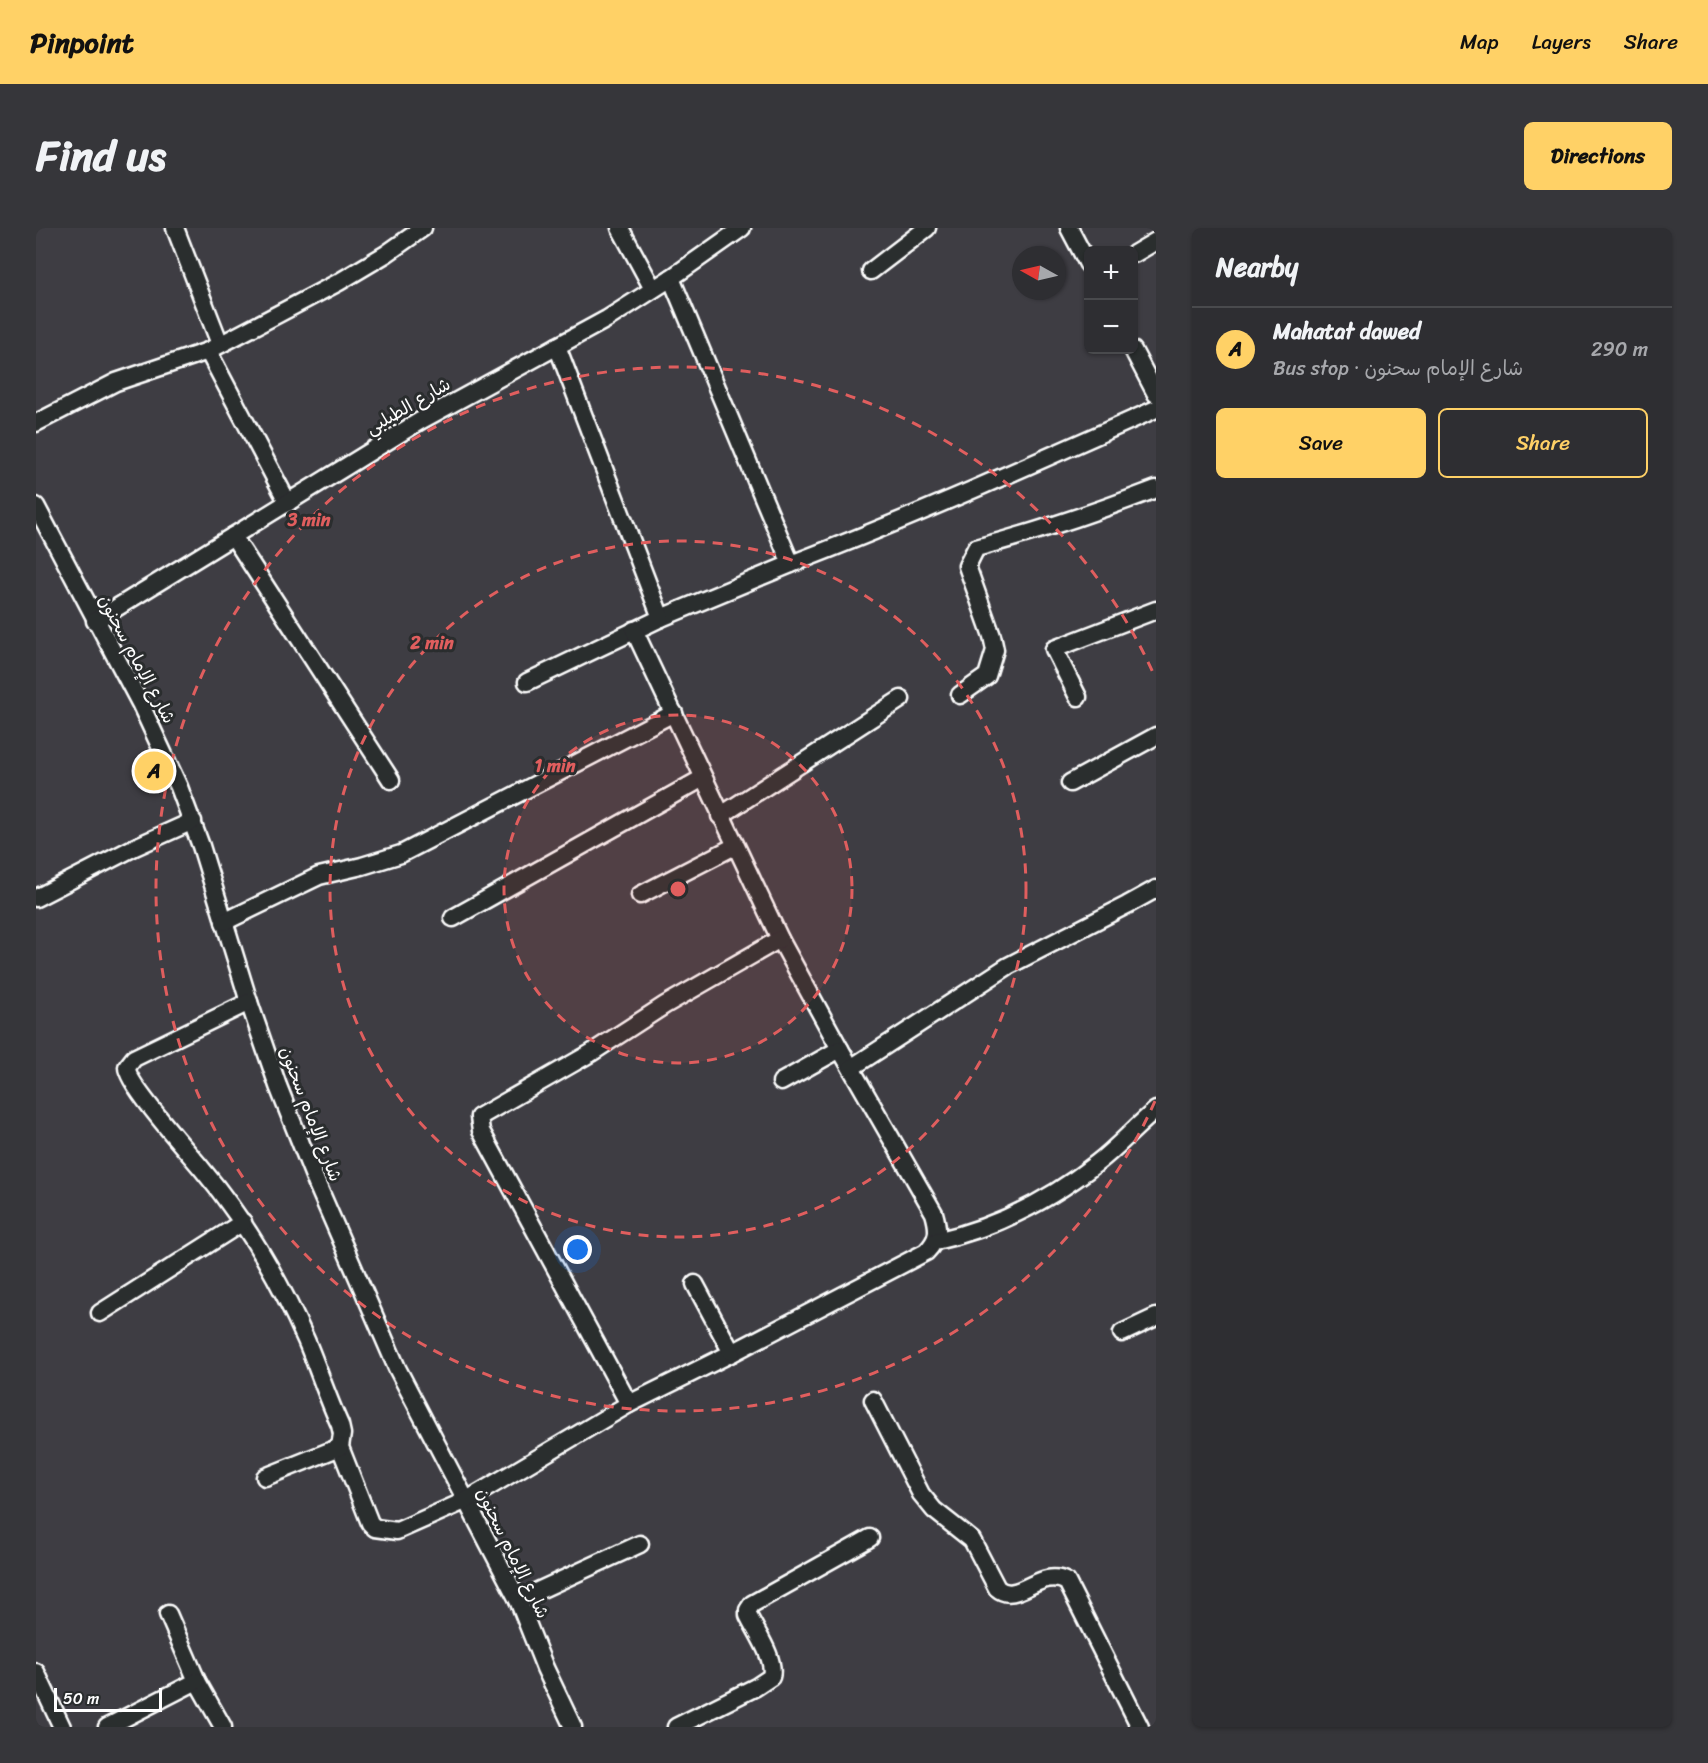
<!DOCTYPE html>
<html lang="en">
<head>
<meta charset="utf-8">
<style>
  body { margin:0; font-family:Sriracha,"Playpen Sans Arabic",sans-serif; background:#36363a; color:#f1f3f6 }
  .controls { position:absolute; right:18px; top:18px; display:grid; overflow:hidden; border-radius:9px; box-shadow:0 2px 4px #0004 }
  .controls button { width:54px; height:54px; display:grid; place-items:center; padding:0; border:0; border-bottom:2px solid #494a4d; background:#2e2e32; color:#f1f3f6; font:30px sans-serif }
  .compass { position:absolute; left:976px; top:18px; width:54px; height:54px; border-radius:50%; background:#2e2e32; box-shadow:0 2px 4px #0004; rotate:278deg }
  .scale { position:absolute; left:18px; bottom:15px; width:108px; box-sizing:border-box; padding-left:6px; border:3px solid #fff; border-top:0; font-size:16px; line-height:21px; white-space:nowrap; color:#fff; -webkit-text-stroke:4px #2a2d2e; paint-order:stroke }
  .you { position:absolute; left:542px; top:1022px; width:21px; height:21px; margin:-15px; border:4px solid #fff; border-radius:50%; background:#1a73e8; box-shadow:0 0 0 9px #1a73e833 }
  .badge { display:grid; place-items:center; width:39px; height:39px; border-radius:50%; background:#ffd166; color:#111; font-size:20px; font-weight:700 }
  .pin { position:absolute; translate:-50% -50%; border:3px solid #fff; box-shadow:0 2px 6px #0006 }
  .list { margin:0; padding:0; list-style:none }
  h2 { display:flex; justify-content:space-between; align-items:center; height:78px; margin:0; padding:0 24px; font-size:26px }
  h2 small { font-size:20px; font-weight:400; color:#a7a8ac }
  .list li { display:grid; grid-template-columns:39px 1fr auto; gap:18px; align-items:center; box-sizing:border-box; height:84px; padding:0 24px; border-top:2px solid #494a4d }
  .list b { display:block; font-size:22px; white-space:nowrap }
  .list p { margin:0; font-size:20px; white-space:nowrap; color:#a7a8ac }
  .list em { font-size:20px; font-style:normal; color:#a7a8ac }
  .actions { display:flex; gap:12px; padding:18px 24px }
  .actions a { flex:1; padding:14px 0; border:2px solid #ffd166; border-radius:9px; text-align:center; font-size:21px; color:#ffd166 }
  .actions .main { background:#ffd166; color:#111 }
  .map { position:relative; flex:none; width:1120px; height:1499px; overflow:hidden; border-radius:9px }
  header { display:flex; align-items:center; gap:36px; box-sizing:border-box; height:84px; padding:0 30px; background:#ffd166; color:#111 }
  header strong { font-size:28px }
  nav { display:flex; gap:33px; margin-inline-start:auto; font-size:21px }
  .intro { display:flex; align-items:center; justify-content:space-between; box-sizing:border-box; height:144px; padding:0 36px }
  h1 { margin:0; font-size:42px }
  .button { padding:15px 27px; border-radius:9px; background:#ffd166; color:#111; font-size:21px; font-weight:700 }
  main { display:flex; gap:36px; padding:0 36px }
  aside { flex:1; background:#2e2e32; border-radius:9px; box-shadow:0 2px 4px #0004 }
  .map>svg:first-child { display:block }
</style>
</head>
<body>
<header>
<strong>Pinpoint</strong>
<nav><a>Map</a><a>Layers</a><a>Share</a></nav>
</header>
<div class="intro"><h1>Find us</h1><a class="button">Directions</a></div>
<main>
<div class="map">
<svg width="1120" height="1499" viewBox="0 0 1120 1499">
  <rect width="100%" height="100%" fill="#3e3d43"/>
  <filter id="ink" filterUnits="userSpaceOnUse"><feTurbulence type="fractalNoise" baseFrequency=".0167" numOctaves="2"/><feDisplacementMap in="SourceGraphic" scale="12" xChannelSelector="R" yChannelSelector="G"/><feConvolveMatrix kernelMatrix="1 2 1 2 8 2 1 2 1" color-interpolation-filters="sRGB"/></filter>
  <g filter="url(#ink)">
    <g fill="none" stroke-linecap="round" stroke-linejoin="round">
      <defs>
        <g id="minor">
          <polyline points="139,0 184,116"/>
          <polyline points="584,0 617,61"/>
          <polyline points="1033,0 1052,36"/>
          <polyline points="1098,26 1120,13"/>
          <polyline points="835,43 891,0"/>
          <path d="M635,50L755,336C878,289 999,235 1120,181"/>
          <polyline points="1097,122 1120,166"/>
          <polyline points="172,123 252,275"/>
          <polyline points="0,195 80,154 172,123 303,54 350,26 387,0"/>
          <polyline points="0,278 104,475 143,559 165,618 213,774 242,858 281,956 361,1140 482,1372 509,1440 537,1499"/>
          <polyline points="197,308 355,552"/>
          <polyline points="625,390 755,336"/>
          <polyline points="59,393 384,193 571,91 635,50 706,0"/>
          <polyline points="491,454 625,390 521,118"/>
          <path d="M924,467L951,448L959,422L956,408L931,338L940,320C1001,304 1060,284 1120,261"/>
          <polyline points="1042,469 1018,421 1120,382"/>
          <polyline points="1034,555 1120,508"/>
          <polyline points="684,588 865,471"/>
          <polyline points="604,667 699,618"/>
          <polyline points="0,670 99,619 157,593"/>
          <polyline points="417,690 667,550"/>
          <polyline points="188,694 283,648 326,638 365,626 638,485"/>
          <path d="M213,774L98,830L91,839C90,855 153,925 166,941C209,992 243,1051 270,1112C282,1140 291,1169 304,1197L306,1206L304,1219L334,1295L339,1300L361,1303L431,1272L593,1176L696,1125L890,1024C903,1011 903,1002 898,985L804,821L744,711L598,402"/>
          <polyline points="815,840 972,738 1091,677 1120,661"/>
          <polyline points="745,854 804,821"/>
          <path d="M900,1013C959,1000 1014,972 1061,935C1082,919 1099,899 1120,882"/>
          <polyline points="659,1056 696,1125"/>
          <polyline points="64,1085 207,994"/>
          <polyline points="1086,1105 1120,1089"/>
          <path d="M837,1172L885,1266L898,1282L936,1312L961,1360C981,1378 1005,1338 1031,1354L1104,1499"/>
          <polyline points="593,1176 445,903 443,889 555,825 629,777 744,711"/>
          <polyline points="229,1249 304,1219"/>
          <polyline points="482,1372 604,1316"/>
          <polyline points="132,1386 161,1453 187,1499"/>
          <polyline points="0,1444 26,1499"/>
          <polyline points="71,1499 161,1453"/>
          <path d="M640,1499L720,1459L735,1449C740,1431 720,1404 712,1387V1382L716,1376L834,1310"/>
        </g>
      </defs>
      <use href="#minor" stroke="#fff" stroke-width="21"/>
      <use href="#minor" stroke="#2a2d2e" stroke-width="16"/>
    </g>
  </g>
  <circle cx="642" cy="661" r="174" fill="#e05e5e" fill-opacity=".12"/>
  <g fill="none" stroke="#e05e5e" stroke-width="3" stroke-dasharray="10 8">
    <circle cx="642" cy="661" r="174"/>
    <circle cx="642" cy="661" r="348"/>
    <path d="M1119 873A522 522 0 1 1 1119 449"/>
  </g>
  <g text-anchor="middle" dominant-baseline="central" stroke-width="6" stroke-linejoin="round" paint-order="stroke">
    <g font-size="18" fill="#fff" stroke="#2a2d2e">
      <text transform="translate(372 178) rotate(-30)">شارع الطبلبي</text>
      <text transform="translate(101 431) rotate(62)">شارع الإمام سحنون</text>
      <text transform="translate(275 886) rotate(69)">شارع الإمام سحنون</text>
      <text transform="translate(477 1325) rotate(64)">شارع الإمام سحنون</text>
    </g>
  </g>
  <circle cx="642" cy="661" r="9" fill="#e05e5e" stroke="#2a2d2e" stroke-width="3"/>
  <g font-size="18" text-anchor="middle" font-weight="bold" fill="#e05e5e" stroke="#2a2d2e" stroke-width="6" stroke-linejoin="round" paint-order="stroke">
    <text x="273" y="298">3 min</text>
    <text x="396" y="421">2 min</text>
    <text x="519" y="544">1 min</text>
  </g>
</svg>
<div class="controls">
<button>+</button>
<button>−</button>
</div>
<svg class="compass" viewBox="-18 -18 36 36"><path d="M0-13l5 13h-10z" fill="#e53935"/><path d="M0 13l5-13h-10z" fill="#a7a8ac"/></svg>
<div class="scale">50 m</div>
<div class="you"></div>
<div class="pin badge" style="left:118px;top:543px">A</div>
</div>
<aside>
<h2>Nearby<small></small></h2>
<ul class="list">
<li><span class="badge">A</span><div><b>Mahatat dawed</b><p>Bus stop · شارع الإمام سحنون</p></div><em>290 m</em></li>
</ul>
<div class="actions"><a class="main">Save</a><a>Share</a></div>
</aside>
</main>
</body>
</html>
